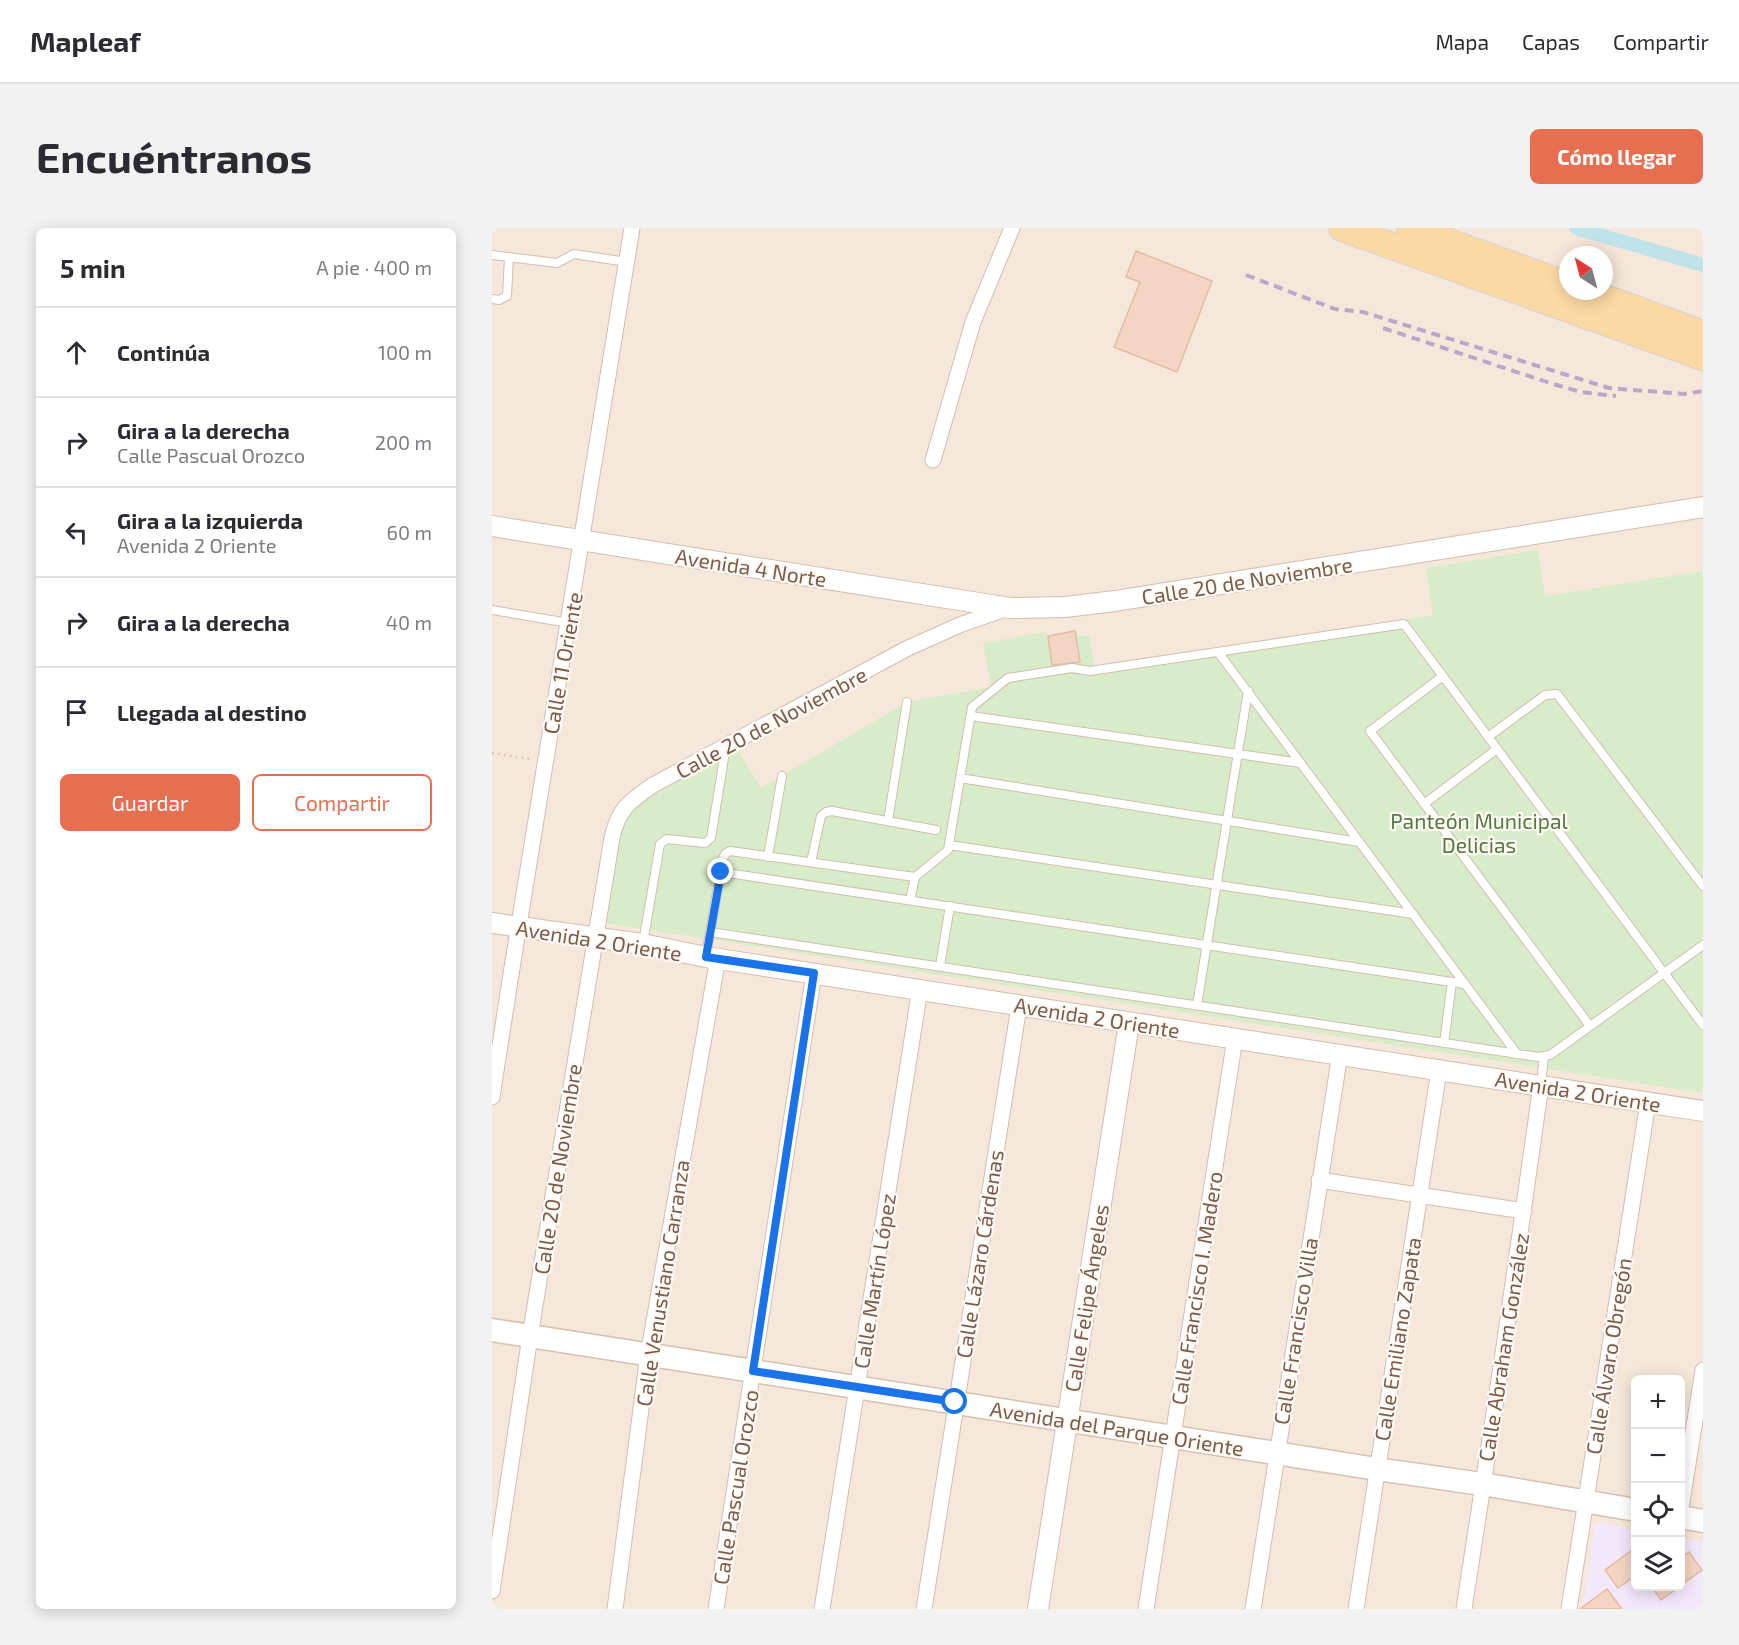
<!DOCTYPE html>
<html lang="es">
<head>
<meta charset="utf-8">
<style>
  body { margin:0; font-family:"Exo 2",sans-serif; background:#f2f2f3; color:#2b2b33 }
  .controls { position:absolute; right:18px; bottom:18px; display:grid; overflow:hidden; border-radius:9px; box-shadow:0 3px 15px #0003 }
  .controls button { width:54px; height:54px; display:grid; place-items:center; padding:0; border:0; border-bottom:2px solid #e1e1e2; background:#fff; color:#2b2b33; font:30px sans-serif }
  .compass { position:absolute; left:1067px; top:18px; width:54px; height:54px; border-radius:50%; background:#fff; box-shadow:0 3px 15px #0003; rotate:324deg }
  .stop { position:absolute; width:18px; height:18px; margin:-14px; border:4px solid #1a73e8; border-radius:50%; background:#fff }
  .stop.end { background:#1a73e8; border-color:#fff; box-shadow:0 2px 6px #0008 }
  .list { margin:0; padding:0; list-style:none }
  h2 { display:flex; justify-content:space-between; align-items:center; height:78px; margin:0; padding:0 24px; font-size:26px }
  h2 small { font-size:20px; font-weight:400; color:#7c7c81 }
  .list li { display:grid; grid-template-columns:39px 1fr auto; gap:18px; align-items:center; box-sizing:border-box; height:90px; padding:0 24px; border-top:2px solid #e1e1e2 }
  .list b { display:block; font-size:22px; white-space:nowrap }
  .list p { margin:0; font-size:20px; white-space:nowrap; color:#7c7c81 }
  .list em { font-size:20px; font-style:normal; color:#7c7c81 }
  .actions { display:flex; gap:12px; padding:18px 24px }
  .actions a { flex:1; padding:14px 0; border:2px solid #e76f51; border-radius:9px; text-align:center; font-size:21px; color:#e76f51 }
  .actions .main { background:#e76f51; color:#fff }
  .icon { flex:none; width:33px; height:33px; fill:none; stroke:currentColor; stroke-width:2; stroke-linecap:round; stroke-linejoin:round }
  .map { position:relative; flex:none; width:1211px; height:1381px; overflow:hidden; border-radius:9px }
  header { display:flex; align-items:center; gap:36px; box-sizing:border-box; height:84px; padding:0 30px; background:#fff; border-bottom:2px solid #e1e1e2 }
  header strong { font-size:28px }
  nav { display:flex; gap:33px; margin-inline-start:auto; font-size:21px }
  .intro { display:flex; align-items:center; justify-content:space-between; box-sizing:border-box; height:144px; padding:0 36px }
  h1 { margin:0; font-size:42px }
  .button { padding:15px 27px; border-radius:9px; background:#e76f51; color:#fff; font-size:21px; font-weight:700 }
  main { display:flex; gap:36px; padding:0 36px }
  aside { flex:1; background:#fff; border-radius:9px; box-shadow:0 3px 15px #0003 }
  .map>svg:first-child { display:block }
</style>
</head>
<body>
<header>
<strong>Mapleaf</strong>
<nav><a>Mapa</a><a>Capas</a><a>Compartir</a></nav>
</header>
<div class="intro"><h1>Encuéntranos</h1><a class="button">Cómo llegar</a></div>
<main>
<aside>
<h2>5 min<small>A pie · 400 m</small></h2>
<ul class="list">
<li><svg class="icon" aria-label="ahead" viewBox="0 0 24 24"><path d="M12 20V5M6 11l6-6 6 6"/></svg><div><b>Continúa</b></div><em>100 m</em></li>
<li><svg class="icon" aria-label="right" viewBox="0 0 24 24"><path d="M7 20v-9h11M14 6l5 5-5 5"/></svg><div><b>Gira a la derecha</b><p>Calle Pascual Orozco</p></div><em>200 m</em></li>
<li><svg class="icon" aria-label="left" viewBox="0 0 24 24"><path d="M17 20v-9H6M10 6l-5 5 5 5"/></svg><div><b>Gira a la izquierda</b><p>Avenida 2 Oriente</p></div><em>60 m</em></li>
<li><svg class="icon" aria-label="right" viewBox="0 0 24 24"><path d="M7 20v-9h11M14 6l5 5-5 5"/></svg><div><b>Gira a la derecha</b></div><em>40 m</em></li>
<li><svg class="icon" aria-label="arrive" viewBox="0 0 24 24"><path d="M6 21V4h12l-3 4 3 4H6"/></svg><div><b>Llegada al destino</b></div></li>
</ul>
<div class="actions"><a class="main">Guardar</a><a>Compartir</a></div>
</aside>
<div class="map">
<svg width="1211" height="1381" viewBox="0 0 1211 1381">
  <rect width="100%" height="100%" fill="#fdf6ec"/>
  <path fill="#f5e8da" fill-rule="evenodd" d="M0,0H1211V1381H0ZM1076,27H1112V63H1076ZM1144,1152H1188V1358H1144Z"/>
  <polygon fill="#f3e8fa" points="1103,1294 1143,1302 1144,1358 1188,1358 1189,1310 1211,1314 1211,1381 1091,1381"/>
  <polygon fill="#d8ecc9" points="1046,322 1053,368 1211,343 1211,865 112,695 130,586 244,519 269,560 415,474 499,459 491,415 555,404 556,408 585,403 586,408 597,407 603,442 941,387 934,340"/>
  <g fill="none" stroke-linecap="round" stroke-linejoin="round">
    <polyline stroke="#bfe3e8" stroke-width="14" points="1084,0 1211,37"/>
  </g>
  <g fill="#f3d5c3" stroke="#e6bba3" stroke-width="1.5">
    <polygon points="644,23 720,53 685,144 622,119 648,54 634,49"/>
    <polygon points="583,403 588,434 560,437 556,408"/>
    <polygon points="1143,1320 1143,1348 1126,1360 1113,1342"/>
    <polygon points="1197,1324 1210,1342 1188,1358 1188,1331"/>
    <polygon points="1160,1359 1187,1359 1169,1372"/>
    <polygon points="1115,1361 1130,1381 1088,1381"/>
  </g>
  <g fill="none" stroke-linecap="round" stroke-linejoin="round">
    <defs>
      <g id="service">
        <polyline points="0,27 65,35 82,26 135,34"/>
        <polyline points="0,71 7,72 15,68 17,29"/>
        <polyline points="0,382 77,395"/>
        <polyline points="726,424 1025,826"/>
        <polyline points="951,448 878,503 1098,798"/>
        <polyline points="479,488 809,535"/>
        <polyline points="996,509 1053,467 1065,466 1211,658"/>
        <polyline points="468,550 867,614"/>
        <polyline points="932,576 1005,521"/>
        <polyline points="396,593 415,474"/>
        <polyline points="457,617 921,686"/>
        <polyline points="276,629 290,548"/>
        <polyline points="319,634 329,588 334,584 340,583 444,602"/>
        <polyline points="229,644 973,756"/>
        <polyline points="418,672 423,649 456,622 480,479 516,450 580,440 598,443 912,396 1211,797"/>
        <polyline points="218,704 1046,829 1058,827 1211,717"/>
        <polyline points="151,715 168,616 175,611 213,615 219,610 234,518"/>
        <polyline points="214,727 231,630 234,625 238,623 423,649"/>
        <polyline points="448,738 458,678"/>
        <polyline points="705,777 756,463"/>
        <polyline points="952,815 960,754"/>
        <polyline points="1049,856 1052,828"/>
      </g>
      <g id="minor">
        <polyline points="441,232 481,94 520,0"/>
        <path d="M0,869C44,579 94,290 140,0"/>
        <polyline points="827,952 1032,983"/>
        <polyline points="1188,1286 1211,1142"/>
        <path d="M0,1363L38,1108L120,610C126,581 138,573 161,557L416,420L470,396L516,380"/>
        <polyline points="123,1381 156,1127 226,730"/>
        <polyline points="224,1381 322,745"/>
        <polyline points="330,1381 428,761"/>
        <polyline points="432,1381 527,778"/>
        <polyline points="654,1381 743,810"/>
        <polyline points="761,1381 848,826"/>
        <polyline points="864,1381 947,842"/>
        <polyline points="972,1381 1012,1119 1049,857"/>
        <polyline points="1077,1381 1156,874"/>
      </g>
      <g id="tertiary">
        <polyline points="0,298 518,380 573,379 623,373 1211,279"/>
        <polyline points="0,695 150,716 214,729 1211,883"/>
        <polyline points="546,1381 637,795"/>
      </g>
      <g id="secondary">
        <polyline points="0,1102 885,1241 990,1256 1144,1282"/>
        <polyline points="1188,1289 1211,1293"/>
      </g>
      <g id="primary">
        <polyline points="850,0 1211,129"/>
        <polyline points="918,0 1076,57"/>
        <polyline points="1094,63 1211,106"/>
      </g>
    </defs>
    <use href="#service" stroke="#d1beb0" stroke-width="10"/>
    <use href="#minor" stroke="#d1beb0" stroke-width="17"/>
    <use href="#tertiary" stroke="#d1beb0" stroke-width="22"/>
    <use href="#secondary" stroke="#d6c0b0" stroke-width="25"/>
    <use href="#primary" stroke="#dad1cd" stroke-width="28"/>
    <polyline stroke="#d9b8a5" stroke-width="2" stroke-dasharray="1.5 4.5" stroke-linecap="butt" points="0,525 39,531"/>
    <use href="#service" stroke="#fff" stroke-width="8"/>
    <use href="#minor" stroke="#fff" stroke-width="15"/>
    <use href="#tertiary" stroke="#fff" stroke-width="20"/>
    <use href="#secondary" stroke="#fff" stroke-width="22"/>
    <use href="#primary" stroke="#fbd9a5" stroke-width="26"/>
    <g stroke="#b9a8c9" stroke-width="4" stroke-dasharray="9 6" stroke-linecap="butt">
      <polyline points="754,47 843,81 871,84 1117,160 1192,166 1211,163"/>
      <polyline points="891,100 1061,156 1089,164 1124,168"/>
    </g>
  </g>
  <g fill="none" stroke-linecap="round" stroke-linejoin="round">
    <polyline stroke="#1a73e8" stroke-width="8" points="229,644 214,729 322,745 261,1143 463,1174"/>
  </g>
  <g text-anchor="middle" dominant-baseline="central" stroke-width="4.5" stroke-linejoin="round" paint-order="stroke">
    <g font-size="21" fill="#7a5c4d" stroke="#fffaf3">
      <text transform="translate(259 339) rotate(9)">Avenida 4 Norte</text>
      <text transform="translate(755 352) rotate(-9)">Calle 20 de Noviembre</text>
      <text transform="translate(70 435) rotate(-80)">Calle 11 Oriente</text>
      <text transform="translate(279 494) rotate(-28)">Calle 20 de Noviembre</text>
      <text transform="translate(107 712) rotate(9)">Avenida 2 Oriente</text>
      <text transform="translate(605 789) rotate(9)">Avenida 2 Oriente</text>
      <text transform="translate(1086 863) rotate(9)">Avenida 2 Oriente</text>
      <text transform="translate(65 941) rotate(-81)">Calle 20 de Noviembre</text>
      <text transform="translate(487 1026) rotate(-81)">Calle Lázaro Cárdenas</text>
      <text transform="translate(382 1053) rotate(-81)">Calle Martín López</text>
      <text transform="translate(170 1055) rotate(-81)">Calle Venustiano Carranza</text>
      <text transform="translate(704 1060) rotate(-81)">Calle Francisco I. Madero</text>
      <text transform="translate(594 1070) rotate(-81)">Calle Felipe Ángeles</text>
      <text transform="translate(803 1103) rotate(-81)">Calle Francisco Villa</text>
      <text transform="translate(905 1111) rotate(-81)">Calle Emiliano Zapata</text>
      <text transform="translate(1011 1119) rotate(-81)">Calle Abraham González</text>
      <text transform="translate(1116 1128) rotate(-81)">Calle Álvaro Obregón</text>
      <text transform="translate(625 1200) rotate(9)">Avenida del Parque Oriente</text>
      <text transform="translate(243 1259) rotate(-81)">Calle Pascual Orozco</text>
    </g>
    <g font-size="21" fill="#537a41" stroke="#fffaf3">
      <text x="987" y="592">Panteón Municipal<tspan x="987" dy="24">Delicias</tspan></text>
    </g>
  </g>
</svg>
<div class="controls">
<button>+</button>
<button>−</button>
<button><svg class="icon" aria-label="locate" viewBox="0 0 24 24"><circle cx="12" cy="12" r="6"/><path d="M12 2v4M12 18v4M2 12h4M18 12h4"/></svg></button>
<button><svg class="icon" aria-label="layers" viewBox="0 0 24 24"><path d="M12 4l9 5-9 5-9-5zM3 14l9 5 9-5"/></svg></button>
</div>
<svg class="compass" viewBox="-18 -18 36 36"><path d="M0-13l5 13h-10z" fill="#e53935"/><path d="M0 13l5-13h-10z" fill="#7c7c81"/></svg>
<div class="stop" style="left:463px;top:1174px"></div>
<div class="stop end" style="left:229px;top:644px"></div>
</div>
</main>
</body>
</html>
